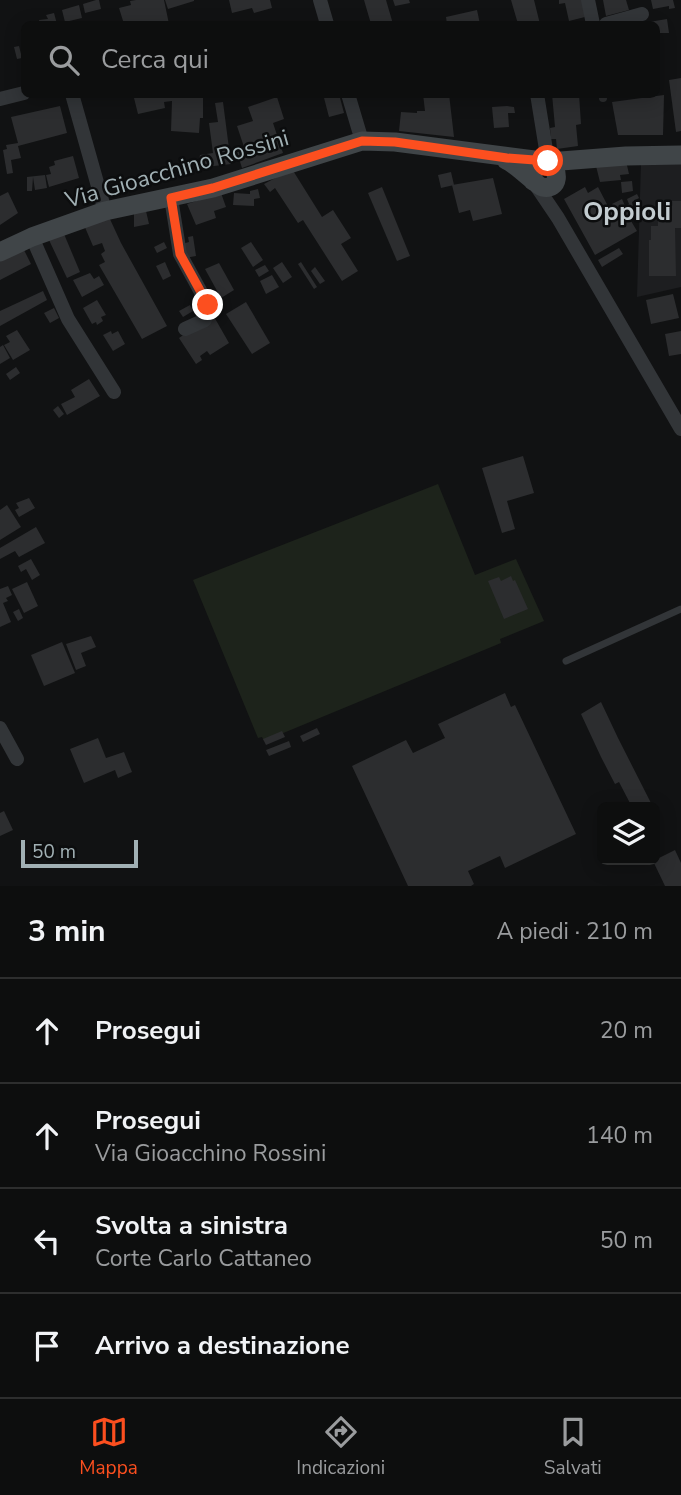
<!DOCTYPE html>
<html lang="it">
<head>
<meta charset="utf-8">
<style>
  body { margin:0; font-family:"Nunito Sans",sans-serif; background:#1b1c1c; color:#f1f3f6 }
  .controls { position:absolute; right:21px; bottom:21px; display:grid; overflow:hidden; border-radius:10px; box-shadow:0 4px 18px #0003 }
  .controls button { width:63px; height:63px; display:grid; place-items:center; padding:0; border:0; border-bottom:2px solid #2d2e2e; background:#0d0e0e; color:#f1f3f6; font:35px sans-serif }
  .scale { position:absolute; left:21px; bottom:18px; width:117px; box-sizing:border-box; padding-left:7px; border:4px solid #a1b0b4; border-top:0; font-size:19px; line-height:24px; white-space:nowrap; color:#a1b0b4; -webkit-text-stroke:5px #0c0d0e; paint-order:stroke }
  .stop { position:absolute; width:21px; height:21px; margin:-16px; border:5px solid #fc4f1f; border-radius:50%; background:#fff }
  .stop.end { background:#fc4f1f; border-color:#fff; box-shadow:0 2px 7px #0008 }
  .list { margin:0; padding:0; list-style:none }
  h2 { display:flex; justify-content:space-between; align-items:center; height:91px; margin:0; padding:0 28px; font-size:30px }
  h2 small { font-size:23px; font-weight:400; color:#9a9c9e }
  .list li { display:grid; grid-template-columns:46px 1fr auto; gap:21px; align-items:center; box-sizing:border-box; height:105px; padding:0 28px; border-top:2px solid #2d2e2e }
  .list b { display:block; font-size:26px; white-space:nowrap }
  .list p { margin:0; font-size:23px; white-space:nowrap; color:#9a9c9e }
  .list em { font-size:23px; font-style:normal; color:#9a9c9e }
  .icon { flex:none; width:38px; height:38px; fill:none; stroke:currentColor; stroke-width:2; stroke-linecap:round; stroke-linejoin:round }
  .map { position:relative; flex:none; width:681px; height:886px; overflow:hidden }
  .search { position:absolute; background:#0d0e0e; box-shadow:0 4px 18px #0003; left:21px; right:21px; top:21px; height:77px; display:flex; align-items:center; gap:18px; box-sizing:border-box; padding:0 24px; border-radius:10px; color:#9a9c9e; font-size:26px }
  .sheet { height:511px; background:#0d0e0e }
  nav { display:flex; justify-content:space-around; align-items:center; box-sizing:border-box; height:98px; border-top:2px solid #2d2e2e; background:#0d0e0e; font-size:19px; color:#9a9c9e }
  nav a { display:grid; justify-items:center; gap:4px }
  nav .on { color:#fc4f1f }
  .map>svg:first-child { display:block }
</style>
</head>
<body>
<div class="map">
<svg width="681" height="886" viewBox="0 0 681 886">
  <rect width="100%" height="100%" fill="#111213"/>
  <polygon fill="#1d1e20" points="681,163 681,287 637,297 641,164"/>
  <polygon fill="#1d231b" points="438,484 475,575 516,559 544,621 500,639 501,643 264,741 262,737 258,738 193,580"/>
  <g fill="#2c2d2f">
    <polygon points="96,0 99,0 101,9 85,13 83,4"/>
    <polygon points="136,0 164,0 169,24 124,24 119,8 131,5 130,1"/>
    <polygon points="165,0 194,0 194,1 168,9"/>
    <polygon points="229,0 270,0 272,8 254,13 252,8 232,13"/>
    <polygon points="364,0 386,0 393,24 371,24"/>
    <polygon points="393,0 409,0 410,3 395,6"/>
    <polygon points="511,0 534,0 540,24 518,24"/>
    <polygon points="559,0 582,0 585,17 569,21 565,3 559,4"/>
    <polygon points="603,0 626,0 629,10 606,16"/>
    <polygon points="651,0 673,0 675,8 669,9 669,6 653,9"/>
    <polygon points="79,5 82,18 65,22 62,10"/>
    <polygon points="477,10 480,24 447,24 446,17"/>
    <polygon points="54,13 57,24 40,24 39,20 48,19 46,15"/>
    <polygon points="667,19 669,33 657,33 657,24 649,24 649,22"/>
    <polygon points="19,46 22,58 17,59 14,47"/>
    <polygon points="681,78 681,131 676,132 669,80"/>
    <polygon points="133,94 203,94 203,118 200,118 199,133 171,131 172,101 164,102 165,108 138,114"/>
    <polygon points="323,94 339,94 344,113 329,117"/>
    <polygon points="423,94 449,94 454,137 399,131 401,112 417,113 417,111 425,111"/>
    <polygon points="552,94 579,94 581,124 576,125 578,146 557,149 556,139 551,139 550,128 555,127"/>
    <circle cx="603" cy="98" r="4"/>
    <polygon points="664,95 663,135 618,135 612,102"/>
    <polygon points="277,97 284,119 273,123 283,153 242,168 237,152 261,144 260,142 244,147 237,126 253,121 248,107"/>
    <polygon points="223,102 231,164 197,168 200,155 213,153 209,123 218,122 215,103"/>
    <polygon points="60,106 67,133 18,146 21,158 11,160 13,173 7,174 3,150 7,149 6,145 18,143 11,117"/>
    <polygon points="507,106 514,107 515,113 508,113 509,127 494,128 492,107"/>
    <polygon points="73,156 79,178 49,187 46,175 51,174 49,167 55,165 54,161"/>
    <polygon points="626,161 629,174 620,175 621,180 600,182 596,166"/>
    <polygon points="292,169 322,217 333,210 351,238 341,244 358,271 342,281 303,220 298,223 275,188 270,192 264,184"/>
    <polygon points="451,172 454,185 441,188 438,175"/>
    <polygon points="45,175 47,188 35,190 33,177 32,191 27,191 27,177"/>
    <polygon points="493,178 502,214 473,221 470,210 459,213 452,185"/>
    <polygon points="632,181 633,191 622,193 621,182"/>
    <polygon points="382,187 410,256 397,261 368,193"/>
    <polygon points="585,187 588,193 598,187 611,212 615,210 612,204 622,199 625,206 629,204 627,199 637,194 639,198 632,202 634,213 628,216 637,231 595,255 564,199"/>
    <polygon points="258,189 260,198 254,199 254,206 233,205 234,193 250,194 250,191"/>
    <polygon points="8,192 18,213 0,225 0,196"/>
    <polygon points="221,193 226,207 214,211 216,218 196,225 187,204"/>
    <polygon points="658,201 681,201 681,228 675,228 676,276 649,276 649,240 651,240 651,226 658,226"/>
    <polygon points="146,211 149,224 134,227 134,213"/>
    <polygon points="109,217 121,243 167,326 142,339 99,265 105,262 101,254 105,251 102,243 93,246 84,225"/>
    <polygon points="64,234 80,272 67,278 49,240"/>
    <polygon points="193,236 196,256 185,258 182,244 189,242 188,237"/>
    <polygon points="164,242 167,248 157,253 154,247"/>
    <polygon points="251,242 263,260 253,267 241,248"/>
    <polygon points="22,246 31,264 0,280 0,257"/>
    <polygon points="619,248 623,254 602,267 598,260"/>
    <polygon points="165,262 171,276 163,280 156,266"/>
    <polygon points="282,262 292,277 283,283 273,268"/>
    <polygon points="301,262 317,287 314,289 298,264"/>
    <polygon points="219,263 234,290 221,298 205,269"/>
    <polygon points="265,265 269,271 259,277 255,270"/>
    <polygon points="315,267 325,281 320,284 311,271"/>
    <polygon points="90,273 94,279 99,276 104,285 82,297 73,280"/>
    <polygon points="272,275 279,287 266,294 260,281"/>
    <polygon points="43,291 47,300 0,326 0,311"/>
    <polygon points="673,294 679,318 651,324 646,300"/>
    <polygon points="97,300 106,315 101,317 103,321 97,325 96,322 92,324 83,308"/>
    <polygon points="246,302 270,343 252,354 226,314"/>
    <polygon points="190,305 193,311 183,317 179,311"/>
    <polygon points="54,308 59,318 50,323 44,313"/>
    <polygon points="213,315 229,343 210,355 207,351 200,356 202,360 196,364 179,338"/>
    <polygon points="17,330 30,350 13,360 4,345 10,342 6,336"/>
    <polygon points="111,331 112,334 118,331 125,344 113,351 103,335"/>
    <polygon points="681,331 681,354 669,356 665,334"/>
    <polygon points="3,345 10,358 0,364 0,347"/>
    <polygon points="16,367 20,373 10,380 6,374"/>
    <polygon points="89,379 100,396 67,415 61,404 75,397 71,390"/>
    <polygon points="58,406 64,414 59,418 53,410"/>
    <polygon points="523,456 534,493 507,501 515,529 502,533 482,468"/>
    <polygon points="29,498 35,508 19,517 15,510 19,508 16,503"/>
    <polygon points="7,505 21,527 0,540 0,510"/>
    <polygon points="36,527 45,543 19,557 15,551 0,559 0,548"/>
    <polygon points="31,559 40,575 32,580 26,569 21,572 18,566"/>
    <polygon points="511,576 513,581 515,580 528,609 504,619 488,581 499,577 501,581"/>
    <polygon points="27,582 38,606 24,613 12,589"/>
    <polygon points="8,586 12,595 6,598 8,601 3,603 11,622 0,627 0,589"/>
    <polygon points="19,609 23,618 18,621 13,612"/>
    <polygon points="91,636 96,647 81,653 86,666 76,670 66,644"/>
    <polygon points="62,642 75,673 44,686 31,655"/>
    <polygon points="505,693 511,707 515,705 576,834 505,868 500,856 468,871 474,884 471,886 408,886 352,766 406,740 413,753 445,738 438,724"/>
    <polygon points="601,702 618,738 653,807 632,807 619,782 615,784 601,757 581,714"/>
    <polygon points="317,728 320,734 303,742 300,736"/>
    <polygon points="282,731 285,737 266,745 263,739"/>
    <polygon points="98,738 106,758 124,752 132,772 118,778 115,770 84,783 70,749"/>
    <polygon points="289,741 291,747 269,756 266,750"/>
    <polygon points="4,811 13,830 0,836 0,813"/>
    <polygon points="675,850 681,863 681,886 665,886 653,861"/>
  </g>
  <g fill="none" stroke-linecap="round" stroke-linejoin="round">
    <polyline stroke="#323538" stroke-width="7" points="566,661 681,609"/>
    <g stroke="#323538" stroke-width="14">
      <polyline points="320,0 327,24"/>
      <polyline points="588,0 593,24"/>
      <polyline points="606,24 642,14"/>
      <polyline points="72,94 105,211"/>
      <polyline points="348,94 362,141"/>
      <polyline points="537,94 548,162"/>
      <polyline points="0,99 24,93"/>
      <polyline points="535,184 558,218 681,429"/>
      <polyline points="171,198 180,254 208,305 205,320 185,329"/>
      <polyline points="32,237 68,319 114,392"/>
      <polyline points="0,728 17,759"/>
    </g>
    <g stroke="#404548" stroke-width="19">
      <path d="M506,160C518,165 537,186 542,187C560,191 560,169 548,162L538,163L533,169V181"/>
      <polyline points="548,162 626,156 681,155"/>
      <polyline points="0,252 32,237 105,211 213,188 362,141 395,142 542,161"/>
    </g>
  </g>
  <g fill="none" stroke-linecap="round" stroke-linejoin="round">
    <polyline stroke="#fc4f1f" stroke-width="9" points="208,305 180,254 171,198 213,188 362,141 395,142 507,158 548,161"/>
  </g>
  <g text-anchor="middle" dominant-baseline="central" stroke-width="5" stroke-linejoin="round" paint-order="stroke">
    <g font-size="23" fill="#a1b0b4" stroke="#0c0d0e">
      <text transform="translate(177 169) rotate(-16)">Via Gioacchino Rossini</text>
    </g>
    <g font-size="26" font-weight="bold" fill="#c3ccd0" stroke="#0c0d0e">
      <text x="627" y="211">Oppioli</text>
    </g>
  </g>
</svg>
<div class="controls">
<button><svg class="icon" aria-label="layers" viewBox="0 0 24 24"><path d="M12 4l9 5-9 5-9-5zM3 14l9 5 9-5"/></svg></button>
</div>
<div class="scale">50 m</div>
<div class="stop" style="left:548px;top:161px"></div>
<div class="stop end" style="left:208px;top:305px"></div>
<div class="search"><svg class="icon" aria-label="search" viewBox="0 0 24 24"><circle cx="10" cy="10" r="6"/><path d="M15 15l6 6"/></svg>Cerca qui</div>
</div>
<section class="sheet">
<h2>3 min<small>A piedi · 210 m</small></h2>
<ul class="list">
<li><svg class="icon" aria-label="ahead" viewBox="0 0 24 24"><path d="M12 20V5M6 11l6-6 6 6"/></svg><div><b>Prosegui</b></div><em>20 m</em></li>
<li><svg class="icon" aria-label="ahead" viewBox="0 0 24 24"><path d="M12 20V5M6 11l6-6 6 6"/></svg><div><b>Prosegui</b><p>Via Gioacchino Rossini</p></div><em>140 m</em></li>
<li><svg class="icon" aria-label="left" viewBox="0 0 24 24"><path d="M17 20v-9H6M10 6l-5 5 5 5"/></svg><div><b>Svolta a sinistra</b><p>Corte Carlo Cattaneo</p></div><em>50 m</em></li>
<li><svg class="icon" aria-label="arrive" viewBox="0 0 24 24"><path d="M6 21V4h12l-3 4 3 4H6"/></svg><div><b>Arrivo a destinazione</b></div></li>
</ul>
</section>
<nav>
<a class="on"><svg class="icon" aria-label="map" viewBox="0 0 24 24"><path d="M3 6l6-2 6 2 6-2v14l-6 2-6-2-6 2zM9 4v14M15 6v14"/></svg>Mappa</a>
<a><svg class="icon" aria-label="directions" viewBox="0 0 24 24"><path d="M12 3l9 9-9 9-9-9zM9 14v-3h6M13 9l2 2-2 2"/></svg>Indicazioni</a>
<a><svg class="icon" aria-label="saved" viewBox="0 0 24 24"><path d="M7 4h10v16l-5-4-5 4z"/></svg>Salvati</a>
</nav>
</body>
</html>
